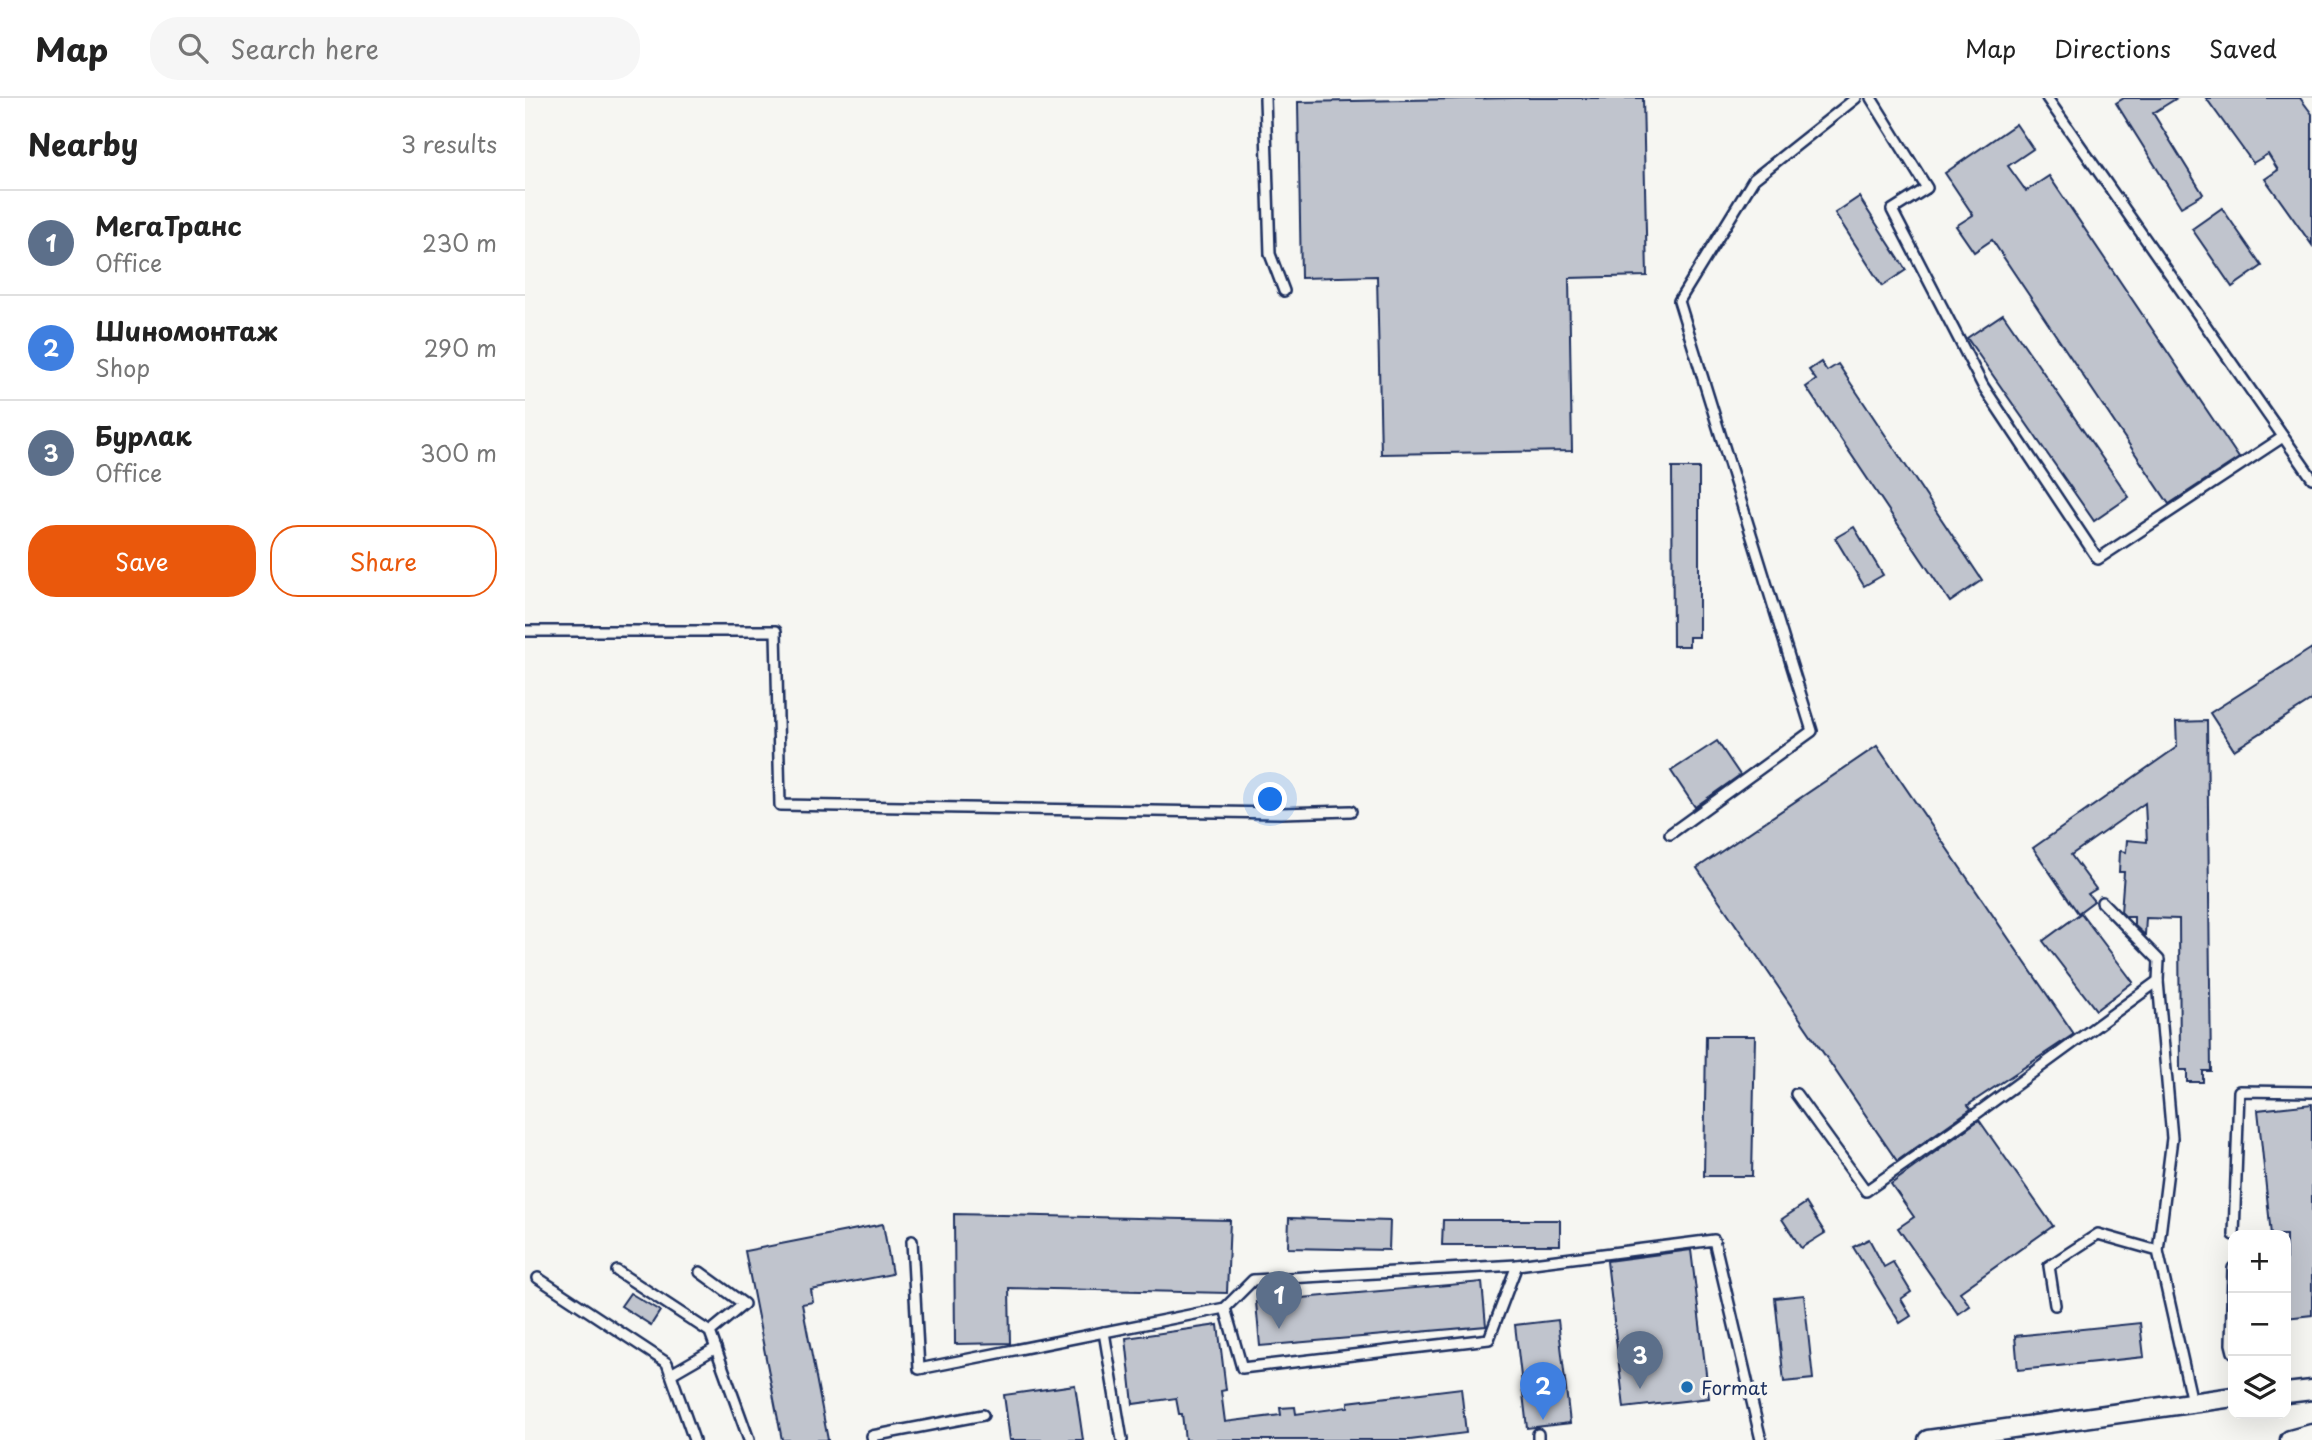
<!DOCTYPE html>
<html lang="en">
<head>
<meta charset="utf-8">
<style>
  body { margin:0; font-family:"Playpen Sans",sans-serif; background:#f6f6f6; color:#222 }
  .controls { position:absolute; right:21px; bottom:21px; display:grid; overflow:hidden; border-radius:14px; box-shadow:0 7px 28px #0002 }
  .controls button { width:63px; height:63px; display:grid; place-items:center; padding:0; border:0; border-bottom:2px solid #e0e0e0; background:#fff; color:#222; font:35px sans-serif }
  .you { position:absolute; left:746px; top:702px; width:24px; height:24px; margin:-18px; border:5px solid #fff; border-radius:50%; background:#1a73e8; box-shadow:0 0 0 10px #1a73e833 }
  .badge { display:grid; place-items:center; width:46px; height:46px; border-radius:50%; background:#ea580c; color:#fff; font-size:23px; font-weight:700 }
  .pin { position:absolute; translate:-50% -58px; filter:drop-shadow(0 2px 4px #0008) }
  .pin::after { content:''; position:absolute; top:37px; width:24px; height:21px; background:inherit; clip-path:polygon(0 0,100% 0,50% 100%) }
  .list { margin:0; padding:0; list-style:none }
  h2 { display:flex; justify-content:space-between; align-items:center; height:91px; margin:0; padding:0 28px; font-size:30px }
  h2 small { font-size:23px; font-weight:400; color:#767676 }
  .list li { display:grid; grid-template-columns:46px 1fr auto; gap:21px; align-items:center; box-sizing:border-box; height:105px; padding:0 28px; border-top:2px solid #e0e0e0 }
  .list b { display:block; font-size:26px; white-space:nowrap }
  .list p { margin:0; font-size:23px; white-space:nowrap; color:#767676 }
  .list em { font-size:23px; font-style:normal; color:#767676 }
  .actions { display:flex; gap:14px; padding:21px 28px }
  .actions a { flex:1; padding:16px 0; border:2px solid #ea580c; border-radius:28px; text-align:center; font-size:24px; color:#ea580c }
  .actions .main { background:#ea580c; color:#fff }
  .icon { flex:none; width:38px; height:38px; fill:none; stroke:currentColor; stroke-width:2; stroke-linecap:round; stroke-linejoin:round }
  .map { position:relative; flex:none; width:1787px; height:1342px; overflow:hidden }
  header { display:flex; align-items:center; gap:42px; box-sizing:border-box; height:98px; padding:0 35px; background:#fff; border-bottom:2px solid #e0e0e0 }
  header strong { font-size:33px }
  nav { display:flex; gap:38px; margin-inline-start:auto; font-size:24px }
  .search { width:490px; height:63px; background:#f6f6f6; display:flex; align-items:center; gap:18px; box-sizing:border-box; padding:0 24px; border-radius:28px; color:#767676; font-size:26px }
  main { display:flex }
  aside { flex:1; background:#fff }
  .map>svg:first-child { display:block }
</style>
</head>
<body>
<header>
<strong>Map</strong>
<div class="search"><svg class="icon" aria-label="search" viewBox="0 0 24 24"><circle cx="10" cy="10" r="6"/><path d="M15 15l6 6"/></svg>Search here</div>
<nav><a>Map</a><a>Directions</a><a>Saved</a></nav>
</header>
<main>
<aside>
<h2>Nearby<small>3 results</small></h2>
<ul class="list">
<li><span class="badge" style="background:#5c6f8a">1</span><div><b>МегаТранс</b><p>Office</p></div><em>230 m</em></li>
<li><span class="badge" style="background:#3f7fe0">2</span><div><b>Шиномонтаж</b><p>Shop</p></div><em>290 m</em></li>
<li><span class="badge" style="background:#5c6f8a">3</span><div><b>Бурлак</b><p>Office</p></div><em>300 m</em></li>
</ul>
<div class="actions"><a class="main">Save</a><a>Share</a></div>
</aside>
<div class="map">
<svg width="1787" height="1342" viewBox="0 0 1787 1342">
  <rect width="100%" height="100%" fill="#f6f6f2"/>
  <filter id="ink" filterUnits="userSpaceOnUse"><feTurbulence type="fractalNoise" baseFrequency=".0143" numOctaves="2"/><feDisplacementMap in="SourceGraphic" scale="14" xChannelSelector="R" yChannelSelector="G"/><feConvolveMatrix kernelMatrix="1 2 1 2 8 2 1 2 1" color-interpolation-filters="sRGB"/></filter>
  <g filter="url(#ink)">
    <g fill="#c0c4cd" stroke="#1b2f5e" stroke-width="2">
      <polygon points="990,0 1118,0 1122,178 1044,180 1047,353 856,356 852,178 776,180 773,4"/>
      <polygon points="1599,0 1652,0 1628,15 1678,96 1656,109 1591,5"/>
      <polygon points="1681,0 1775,0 1787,16 1787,147 1740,81 1753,72 1743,56 1728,65"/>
      <polygon points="1491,26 1508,51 1483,68 1501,93 1524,78 1714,360 1644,406 1467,142 1449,154 1431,128 1448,117 1420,75"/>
      <polygon points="1334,99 1381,172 1357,188 1310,115"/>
      <polygon points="1697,110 1737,168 1707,189 1667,131"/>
      <polygon points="1478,216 1604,399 1569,423 1442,240"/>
      <polygon points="1296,264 1302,273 1313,266 1457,482 1425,504 1281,289 1291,282 1284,272"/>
      <polygon points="1147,370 1174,370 1174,539 1164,539 1164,548 1148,548"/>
      <polygon points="1329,429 1358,477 1339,488 1310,440"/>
      <polygon points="1787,550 1787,602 1709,652 1685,615"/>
      <polygon points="1682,623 1686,973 1678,973 1678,984 1662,984 1662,972 1655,972 1654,821 1621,820 1620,837 1609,827 1609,819 1601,819 1596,814 1599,774 1594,774 1595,753 1601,754 1602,742 1622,744 1620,705 1546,757 1571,791 1563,796 1569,803 1553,815 1508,750 1652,649 1651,624"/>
      <polygon points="1192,643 1215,677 1170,709 1146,673"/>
      <polygon points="1352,648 1549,936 1443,1007 1446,1011 1372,1063 1172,770"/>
      <polygon points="1556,815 1608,884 1571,912 1518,843"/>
      <polygon points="1181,938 1230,938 1227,1078 1179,1078"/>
      <polygon points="1787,1006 1787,1217 1761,1220 1761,1137 1746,1137 1733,1012"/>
      <polygon points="1454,1022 1528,1128 1435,1194 1445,1208 1433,1216 1373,1130 1389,1119 1366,1086"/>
      <polygon points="1281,1105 1300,1135 1276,1150 1257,1121"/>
      <polygon points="429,1116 705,1122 702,1195 484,1190 485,1245 430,1246"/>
      <polygon points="764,1120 865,1123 864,1152 763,1150"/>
      <polygon points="918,1122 1035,1122 1035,1147 917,1147"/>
      <polygon points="358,1126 367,1176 286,1192 288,1204 277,1206 303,1342 257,1342 220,1153"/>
      <polygon points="1344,1141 1359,1169 1368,1164 1386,1194 1376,1201 1386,1218 1375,1225 1328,1149"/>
      <polygon points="1166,1152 1184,1300 1099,1310 1082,1163"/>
      <polygon points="957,1184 961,1228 735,1248 731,1204"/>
      <polygon points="105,1195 135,1213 126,1227 96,1208"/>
      <polygon points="1279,1197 1288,1281 1259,1284 1250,1200"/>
      <polygon points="1033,1222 1045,1325 1002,1330 990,1227"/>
      <polygon points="1615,1225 1619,1259 1493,1272 1490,1238"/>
      <polygon points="693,1227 701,1292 696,1293 700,1324 756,1317 755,1310 770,1309 771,1316 823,1309 823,1304 936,1290 941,1335 885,1342 660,1342 657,1316 654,1316 651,1300 608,1306 601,1240"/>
      <polygon points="550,1287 558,1342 485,1342 479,1297"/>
    </g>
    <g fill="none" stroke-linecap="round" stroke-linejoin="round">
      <defs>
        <g id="service">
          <polyline points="740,0 745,156 759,193"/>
          <polyline points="1346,0 1402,90 1367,112 1458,288 1573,461 1758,339"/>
          <polyline points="1522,0 1787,380"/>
          <polyline points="0,533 251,533 255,707 756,715 826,713"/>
          <polyline points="1145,736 1287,633 1154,203 1229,81 1331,0"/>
          <polyline points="1577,804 1634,862 1633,883 1647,1040 1633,1153"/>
          <polyline points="1271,996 1341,1093 1451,1016 1633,883"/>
          <polyline points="1709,1137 1714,993 1787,994"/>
          <polyline points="387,1143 394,1271 700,1210 728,1182 992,1167 1189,1142 1236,1342"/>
          <polyline points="1708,1170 1706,1246 1708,1254"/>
          <polyline points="92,1173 185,1234 224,1342"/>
          <polyline points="175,1174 219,1206 185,1234"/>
          <polyline points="13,1180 142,1265 169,1342"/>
          <polyline points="1530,1207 1524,1168 1573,1136 1633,1153 1667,1304"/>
          <polyline points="700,1210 717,1270 964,1241 992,1167"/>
          <polyline points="579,1234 597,1342"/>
          <polyline points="146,1276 191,1250"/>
          <polyline points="1013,1336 1013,1342"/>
          <polyline points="348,1342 347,1338 458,1317"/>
        </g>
        <g id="minor">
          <polyline points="1761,1295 1787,1292"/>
          <polyline points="1403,1342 1708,1299"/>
          <polyline points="1765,1342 1787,1336"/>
        </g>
      </defs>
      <use href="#service" stroke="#1b2f5e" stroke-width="14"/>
      <use href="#minor" stroke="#1b2f5e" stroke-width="23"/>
      <use href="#service" stroke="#f6f6f2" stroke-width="9"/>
      <use href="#minor" stroke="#f6f6f2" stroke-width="18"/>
    </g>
  </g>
  <circle fill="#1f6fb2" stroke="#f6f6f2" stroke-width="2.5" cx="1162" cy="1289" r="7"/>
  <g text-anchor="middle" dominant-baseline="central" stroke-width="7" stroke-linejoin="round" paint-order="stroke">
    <g font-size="19" fill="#1b2f5e" stroke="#f6f6f2" text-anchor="start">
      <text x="1176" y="1289">Format</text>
    </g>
  </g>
</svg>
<div class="controls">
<button>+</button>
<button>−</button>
<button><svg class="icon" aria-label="layers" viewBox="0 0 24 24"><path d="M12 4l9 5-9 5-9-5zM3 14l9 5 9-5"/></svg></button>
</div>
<div class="you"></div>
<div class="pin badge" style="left:754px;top:1231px;background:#5c6f8a">1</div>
<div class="pin badge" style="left:1018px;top:1322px;background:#3f7fe0">2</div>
<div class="pin badge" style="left:1115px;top:1291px;background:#5c6f8a">3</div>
</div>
</main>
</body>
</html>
